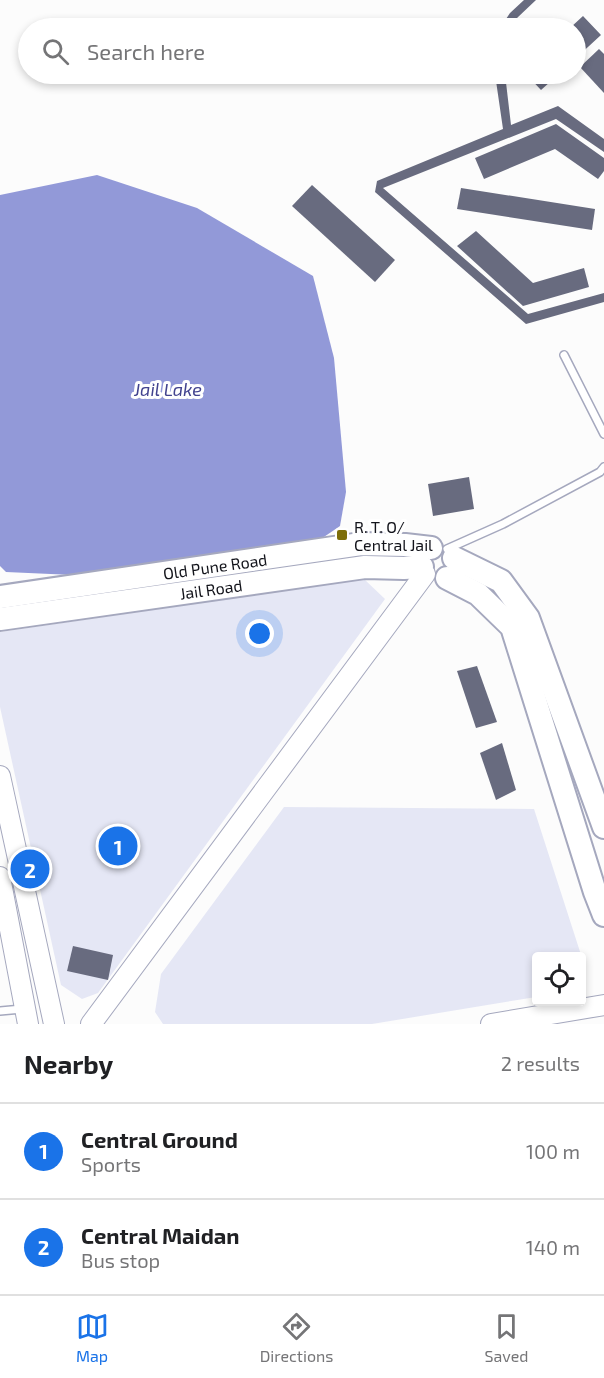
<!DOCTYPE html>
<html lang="en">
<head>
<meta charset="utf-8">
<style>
  body { margin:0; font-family:"Exo 2",sans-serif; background:#f6f6f6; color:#202124 }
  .controls { position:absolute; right:18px; bottom:18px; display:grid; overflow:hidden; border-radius:6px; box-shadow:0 3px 9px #0003 }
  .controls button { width:54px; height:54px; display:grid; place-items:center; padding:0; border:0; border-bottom:2px solid #e0e0e0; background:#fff; color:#202124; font:30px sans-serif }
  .you { position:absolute; left:260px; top:634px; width:21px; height:21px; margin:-15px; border:4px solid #fff; border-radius:50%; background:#1a73e8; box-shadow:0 0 0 9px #1a73e833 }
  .badge { display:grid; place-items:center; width:39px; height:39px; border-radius:50%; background:#1a73e8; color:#fff; font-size:20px; font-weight:700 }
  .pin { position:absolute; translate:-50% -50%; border:3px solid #fff; box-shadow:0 2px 6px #0006 }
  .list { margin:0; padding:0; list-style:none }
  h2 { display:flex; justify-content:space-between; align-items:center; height:78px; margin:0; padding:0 24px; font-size:26px }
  h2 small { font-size:20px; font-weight:400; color:#757577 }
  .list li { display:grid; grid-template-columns:39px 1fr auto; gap:18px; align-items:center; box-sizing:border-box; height:96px; padding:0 24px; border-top:2px solid #e0e0e0 }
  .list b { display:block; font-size:22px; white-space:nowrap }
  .list p { margin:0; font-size:20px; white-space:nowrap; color:#757577 }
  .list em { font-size:20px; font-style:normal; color:#757577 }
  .icon { flex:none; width:33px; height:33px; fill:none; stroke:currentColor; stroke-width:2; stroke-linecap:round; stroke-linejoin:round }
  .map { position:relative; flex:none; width:604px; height:1024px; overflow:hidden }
  .search { position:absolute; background:#fff; box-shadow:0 3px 9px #0003; left:18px; right:18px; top:18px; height:66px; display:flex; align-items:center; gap:15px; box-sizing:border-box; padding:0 21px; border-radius:33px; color:#757577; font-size:22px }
  .sheet { height:270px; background:#fff }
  nav { display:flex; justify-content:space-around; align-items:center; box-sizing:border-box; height:84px; border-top:2px solid #e0e0e0; background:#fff; font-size:16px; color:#757577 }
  nav a { display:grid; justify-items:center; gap:3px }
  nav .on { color:#1a73e8 }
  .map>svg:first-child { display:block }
</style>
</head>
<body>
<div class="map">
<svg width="604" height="1024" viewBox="0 0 604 1024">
  <rect width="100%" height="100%" fill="#fcfcfc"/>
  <g fill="#e5e7f5">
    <polygon points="364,579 385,599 98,993 82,999 61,985 0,707 0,632"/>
    <polygon points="284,807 534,809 583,961 582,964 582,956 536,956 536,997 372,1024 163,1024 155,1012 161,974"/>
  </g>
  <polygon fill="#9299d8" points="97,175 197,208 313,276 334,358 346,492 340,526 318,541 73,575 6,572 0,566 0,195"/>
  <g fill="#686b7f">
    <polygon points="524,0 536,0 517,18 511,28 500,28 510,13"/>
    <polygon points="583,16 601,35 576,58 576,28 570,28"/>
    <polygon points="599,49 604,54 604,93 580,67"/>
    <polygon points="390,74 424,74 394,84"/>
    <polygon points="495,74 505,74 511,125 558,106 604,139 604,152 556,119 383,188 528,314 604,293 604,302 526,324 375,192 377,181 503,129"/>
    <polygon points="526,74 559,74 541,90"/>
    <polygon points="556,124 604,158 604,171 598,179 555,149 484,179 475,158"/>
    <polygon points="312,185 395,260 375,282 292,206"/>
    <polygon points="461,188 595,209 592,230 457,209"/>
    <polygon points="476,231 533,283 584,268 589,287 523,306 457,246"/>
    <polygon points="469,477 474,509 433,516 428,484"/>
    <polygon points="477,666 497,722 476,728 457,671"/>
    <polygon points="502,743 516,790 496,800 480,753"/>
    <polygon points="73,946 113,955 108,980 67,971"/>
  </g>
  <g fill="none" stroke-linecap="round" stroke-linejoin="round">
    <defs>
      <g id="service">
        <polyline points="564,355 604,434"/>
        <polyline points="447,549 503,524 600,472 604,467"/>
        <polyline points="0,1011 22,1009"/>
      </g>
      <g id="secondary">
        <polyline points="0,776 54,1024"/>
        <polyline points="0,877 28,1024"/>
        <polyline points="91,1024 425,574"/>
        <polyline points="491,1024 604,1005"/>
      </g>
      <g id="primary">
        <polyline points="454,558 501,581 528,618 604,827"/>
        <polyline points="447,578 478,594 512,627 595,892 604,915"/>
        <polyline points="0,597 361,544 405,545 431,548"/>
        <polyline points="0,619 365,567 404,568 422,567"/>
      </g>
    </defs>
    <use href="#service" stroke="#a5a8be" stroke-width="10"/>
    <use href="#secondary" stroke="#a5a8be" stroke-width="22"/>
    <use href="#primary" stroke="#a5a8be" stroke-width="26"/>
    <use href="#service" stroke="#fff" stroke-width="7"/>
    <use href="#secondary" stroke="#fff" stroke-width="20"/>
    <use href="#primary" stroke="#fff" stroke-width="22"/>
  </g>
  <rect fill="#7d6e0a" stroke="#fff" stroke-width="2" x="336" y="529" width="12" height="12" rx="3"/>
  <g text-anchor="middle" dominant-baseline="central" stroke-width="6" stroke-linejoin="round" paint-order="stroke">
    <g font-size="16" fill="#13141b" stroke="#fff" text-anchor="start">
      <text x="354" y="526">R. T. O/<tspan x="354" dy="18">Central Jail</tspan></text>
    </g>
    <g font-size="16" fill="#13141b" stroke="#fff">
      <text transform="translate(215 566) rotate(-8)">Old Pune Road</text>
      <text transform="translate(211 589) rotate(-8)">Jail Road</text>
    </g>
    <g font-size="18" font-style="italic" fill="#42438f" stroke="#fff">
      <text x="168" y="389">Jail Lake</text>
    </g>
  </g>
</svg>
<div class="controls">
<button><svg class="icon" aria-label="locate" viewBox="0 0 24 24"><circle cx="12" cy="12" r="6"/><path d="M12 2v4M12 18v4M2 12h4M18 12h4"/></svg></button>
</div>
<div class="you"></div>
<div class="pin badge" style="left:118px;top:846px">1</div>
<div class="pin badge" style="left:30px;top:869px">2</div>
<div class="search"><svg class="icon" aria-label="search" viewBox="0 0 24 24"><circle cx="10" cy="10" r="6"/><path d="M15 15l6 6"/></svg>Search here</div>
</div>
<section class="sheet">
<h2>Nearby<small>2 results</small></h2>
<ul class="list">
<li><span class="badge">1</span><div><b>Central Ground</b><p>Sports</p></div><em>100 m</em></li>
<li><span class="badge">2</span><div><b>Central Maidan</b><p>Bus stop</p></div><em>140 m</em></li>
</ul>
</section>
<nav>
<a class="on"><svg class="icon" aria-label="map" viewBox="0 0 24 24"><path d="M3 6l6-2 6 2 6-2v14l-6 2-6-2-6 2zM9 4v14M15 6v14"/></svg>Map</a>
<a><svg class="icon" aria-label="directions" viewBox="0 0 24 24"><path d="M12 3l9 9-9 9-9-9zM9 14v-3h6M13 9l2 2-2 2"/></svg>Directions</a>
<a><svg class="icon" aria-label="saved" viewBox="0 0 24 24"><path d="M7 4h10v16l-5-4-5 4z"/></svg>Saved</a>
</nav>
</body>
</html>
